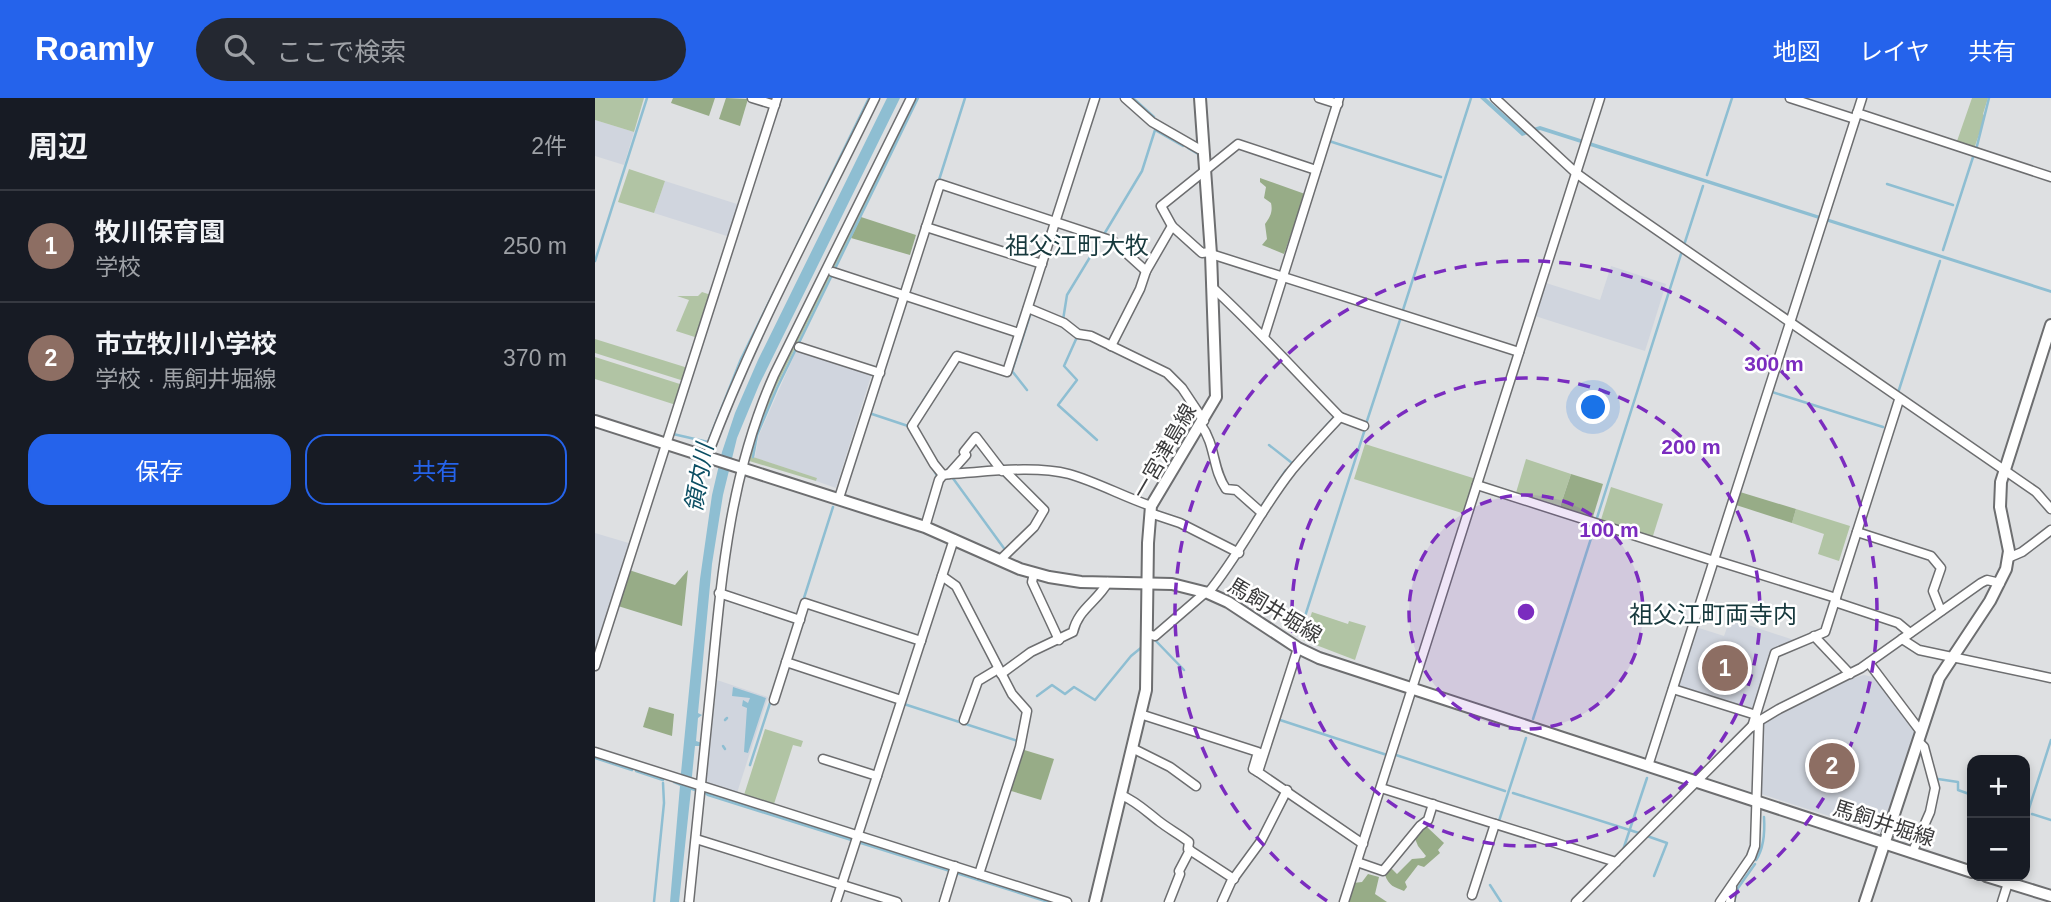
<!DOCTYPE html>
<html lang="ja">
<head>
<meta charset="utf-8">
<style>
  body { margin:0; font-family:Helvetica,"Noto Sans JP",sans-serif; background:#242831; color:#f1f3f6 }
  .controls { position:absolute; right:21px; bottom:21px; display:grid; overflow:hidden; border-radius:14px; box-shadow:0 4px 10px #0003 }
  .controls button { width:63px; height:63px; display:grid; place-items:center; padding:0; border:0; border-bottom:2px solid #363941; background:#171b24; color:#f1f3f6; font:35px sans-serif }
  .you { position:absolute; left:999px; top:310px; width:24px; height:24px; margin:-18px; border:5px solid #fff; border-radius:50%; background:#1a73e8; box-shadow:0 0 0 10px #1a73e833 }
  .badge { display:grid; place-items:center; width:46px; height:46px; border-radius:50%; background:#2563eb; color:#fff; font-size:23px; font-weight:700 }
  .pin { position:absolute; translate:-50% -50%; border:4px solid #fff; box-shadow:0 2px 7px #0006 }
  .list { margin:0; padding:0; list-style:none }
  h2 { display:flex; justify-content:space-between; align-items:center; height:91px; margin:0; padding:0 28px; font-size:30px }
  h2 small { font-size:23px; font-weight:400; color:#9ea1a6 }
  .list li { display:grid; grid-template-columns:46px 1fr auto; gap:21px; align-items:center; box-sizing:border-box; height:112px; padding:0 28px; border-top:2px solid #363941 }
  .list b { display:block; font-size:26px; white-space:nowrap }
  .list p { margin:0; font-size:23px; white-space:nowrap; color:#9ea1a6 }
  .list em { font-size:23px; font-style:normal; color:#9ea1a6 }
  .actions { display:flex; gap:14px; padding:21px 28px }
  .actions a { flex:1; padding:16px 0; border:2px solid #2563eb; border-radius:21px; text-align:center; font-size:24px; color:#2563eb }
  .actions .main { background:#2563eb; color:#fff }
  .icon { flex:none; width:38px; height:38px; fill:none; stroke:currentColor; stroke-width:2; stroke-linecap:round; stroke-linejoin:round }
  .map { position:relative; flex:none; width:1456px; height:804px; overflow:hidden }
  header { display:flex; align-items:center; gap:42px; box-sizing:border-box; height:98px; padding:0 35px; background:#2563eb; color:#fff }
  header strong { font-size:33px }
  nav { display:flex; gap:38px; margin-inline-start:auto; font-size:24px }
  .search { width:490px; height:63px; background:#242831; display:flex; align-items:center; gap:18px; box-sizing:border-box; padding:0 24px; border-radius:38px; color:#9ea1a6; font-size:26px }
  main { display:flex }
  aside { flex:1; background:#171b24 }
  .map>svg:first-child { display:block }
</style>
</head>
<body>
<header>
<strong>Roamly</strong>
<div class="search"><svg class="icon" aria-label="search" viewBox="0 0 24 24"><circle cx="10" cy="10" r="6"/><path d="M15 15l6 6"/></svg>ここで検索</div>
<nav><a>地図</a><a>レイヤ</a><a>共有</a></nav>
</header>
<main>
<aside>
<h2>周辺<small>2件</small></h2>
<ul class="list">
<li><span class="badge" style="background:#8d6e63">1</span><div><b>牧川保育園</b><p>学校</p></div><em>250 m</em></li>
<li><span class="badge" style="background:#8d6e63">2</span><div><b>市立牧川小学校</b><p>学校 · 馬飼井堀線</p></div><em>370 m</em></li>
</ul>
<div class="actions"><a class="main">保存</a><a>共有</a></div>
</aside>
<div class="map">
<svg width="1456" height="804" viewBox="0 0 1456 804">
  <rect width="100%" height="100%" fill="#dee0e2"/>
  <g fill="#d0d5de">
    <polygon points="0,22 39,34 29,67 0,58"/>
    <polygon points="70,83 145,107 135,139 59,115"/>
    <polygon points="1016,168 1071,186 1050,253 940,218 951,185 1005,202"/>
    <polygon points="202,251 277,275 241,390 221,383 222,380 160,360 164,337"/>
    <polygon points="0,435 37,446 0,560"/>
    <polygon points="1135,521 1199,542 1177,553 1158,611 1154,613 1085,590 1083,587 1101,529 1129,538"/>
    <polygon points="1269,577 1282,580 1320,632 1287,733 1284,734 1166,696 1166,641 1169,626 1174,622 1255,581"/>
    <polygon points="122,582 173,599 142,695 111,685"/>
  </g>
  <g fill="#b1c4a4">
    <polygon points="0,0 49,0 39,34 0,22"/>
    <polygon points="319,0 323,0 181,289 162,337 158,359 222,380 221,383 151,362 153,350 181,279"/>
    <polygon points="1377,0 1393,0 1388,16 1390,19 1379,51 1361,46"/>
    <polygon points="34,71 70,83 59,115 23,104"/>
    <polygon points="107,194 116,197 103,240 81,233 94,202 82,198 103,198"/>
    <polygon points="0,241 93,270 89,283 0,255"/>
    <polygon points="0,259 88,287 81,307 0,281"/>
    <polygon points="770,346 881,381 870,416 759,381"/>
    <polygon points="931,361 976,376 964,412 920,398"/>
    <polygon points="1016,389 1068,406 1057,441 1005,425"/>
    <polygon points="1201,411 1255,428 1244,463 1223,456 1229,436 1197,425"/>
    <polygon points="717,514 753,526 754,523 771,528 760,562 708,542"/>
    <polygon points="170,631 208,643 206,649 198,647 179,706 149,697"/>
  </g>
  <g fill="#97ac87">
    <polygon points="78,0 120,0 114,18 76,5"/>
    <polygon points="131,0 153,1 145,28 124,21"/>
    <path d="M665,80L710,96L689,156L667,147L672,141L670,126C675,119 678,114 676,105L669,100L671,89L665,84Z"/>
    <polygon points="266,119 321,137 315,157 256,140"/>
    <polygon points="976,376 1008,386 997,422 964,412"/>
    <polygon points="1145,394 1201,411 1197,425 1141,407"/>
    <polygon points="34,472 80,487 93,472 87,528 23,508"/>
    <polygon points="54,609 79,616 77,638 48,629"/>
    <polygon points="426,651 459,661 446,702 413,692"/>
    <path d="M829,728L832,729L849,745L843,752L845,755L829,769L823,767L810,784L812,789L809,793C799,789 794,788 790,777L795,769L802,776L817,761L829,760L831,758L823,748L819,738Z"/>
    <polygon points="773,776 784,779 780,796 792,804 752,804 758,785 767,784"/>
  </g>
  <g fill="#8ebed2">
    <polygon points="292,0 305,0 164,287 142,340 128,397 117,466 103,615 107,617 103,620 101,643 107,645 107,648 100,648 96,688 103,691 102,694 96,692 84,804 75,804 85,688 78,685 78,683 85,685 105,481 117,397 127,354 140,315 163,262"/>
    <polygon points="885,0 891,0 928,33 945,28 1456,192 1456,195 945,32 927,38"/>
    <polygon points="138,589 171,600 153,655 149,654 152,610 147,608 148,602 153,605 155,600 137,598"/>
    <polygon points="110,693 140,703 459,804 449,804 112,698 110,696"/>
  </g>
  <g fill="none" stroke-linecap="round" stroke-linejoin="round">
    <g stroke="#8ebed2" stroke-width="2.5">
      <polyline points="538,0 559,19"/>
      <polyline points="734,43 846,79"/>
      <polyline points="593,50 603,56 605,67"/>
      <polyline points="1381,52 1394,0"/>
      <polyline points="1112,77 1137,0"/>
      <polyline points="344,82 370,0"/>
      <polyline points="1292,86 1358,107"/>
      <polyline points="508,138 547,73 560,32 588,48"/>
      <polyline points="1090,144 1108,88"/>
      <polyline points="202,147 274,0"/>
      <polyline points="1348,152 1379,56"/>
      <polyline points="0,163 52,0"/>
      <polyline points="808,212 876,0"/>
      <polyline points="468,222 472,197 506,141"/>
      <polyline points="482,239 469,268 482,282 463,307 502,342"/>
      <polyline points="432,292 417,273 436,214 437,215"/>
      <polyline points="1177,294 1288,329"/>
      <polyline points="1303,295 1345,163"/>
      <polyline points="328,303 347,274"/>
      <polyline points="274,315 313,328"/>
      <polyline points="771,326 805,222"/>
      <polyline points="314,330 313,328 324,309"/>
      <polyline points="729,330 738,320"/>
      <polyline points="78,336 113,344 146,261 179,194"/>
      <polyline points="674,347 697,365"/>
      <polyline points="158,359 162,337 182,290 323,0"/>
      <polyline points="337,369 342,378"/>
      <polyline points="357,379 411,453"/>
      <polyline points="666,409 691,372"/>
      <polyline points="1001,423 1086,156"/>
      <polyline points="208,503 238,409"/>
      <polyline points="704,537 770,331"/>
      <polyline points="560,542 589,572"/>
      <polyline points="442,598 457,587 470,596 479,589 500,602 536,558 547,549"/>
      <polyline points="309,606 423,643"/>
      <polyline points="682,621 792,657"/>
      <polyline points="938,621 1000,428"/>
      <polyline points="130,622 132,620"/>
      <polyline points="128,648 130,651"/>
      <polyline points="801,657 910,693"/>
      <polyline points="0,660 37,672"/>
      <polyline points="155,667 175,605"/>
      <polyline points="41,673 68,682"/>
      <polyline points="1343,681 1363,684 1363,692 1377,697"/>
      <polyline points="918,695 1044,735"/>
      <polyline points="1437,716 1456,722"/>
      <polyline points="904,723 931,640"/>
      <polyline points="1430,723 1456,642"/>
      <polyline points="1052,738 1072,745 1059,778"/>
      <polyline points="1028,752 1052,680"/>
      <path d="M1161,762C1169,750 1170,734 1169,719"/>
      <polyline points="895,787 906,804"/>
      <polyline points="59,804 69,705 68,685"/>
      <polyline points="345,804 352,780"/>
      <polyline points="1139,804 1143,790 1160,766"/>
    </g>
    <defs>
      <g id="street">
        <polyline points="157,0 180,7"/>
        <polyline points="530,0 557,24 604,51 608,50"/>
        <polyline points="724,0 743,6"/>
        <polyline points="900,0 981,75 1027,108 1441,394 1456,411"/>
        <polyline points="1195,0 1260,21"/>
        <polyline points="1262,15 1456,79"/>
        <polyline points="577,128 607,155 615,154"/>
        <polyline points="331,129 447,166"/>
        <polyline points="616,156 924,254"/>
        <polyline points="238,174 424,235"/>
        <polyline points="433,210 469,225 483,236 496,238 572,275 587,290 609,323"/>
        <polyline points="669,239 744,0"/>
        <polyline points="516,248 545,191 551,173 577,128 566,108 643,46 721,72"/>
        <polyline points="204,249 285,275"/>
        <polyline points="745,319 769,328"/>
        <path d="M606,327C621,347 617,371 631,391L641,392L667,415"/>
        <path d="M112,359C158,235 222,119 280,0"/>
        <polyline points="354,376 371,357 369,354 381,339 407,373"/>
        <polyline points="348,377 339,366 317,328 362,258 412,274 500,0"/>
        <polyline points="882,387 1119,463"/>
        <polyline points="244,400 345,86 518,143 551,173"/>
        <polyline points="555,415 585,425 644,455"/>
        <path d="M330,429L344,382L348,377L354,376C391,374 439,367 474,376C502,384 529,399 556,408"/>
        <polyline points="1262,434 1336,458 1346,470 1338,493 1346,513"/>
        <polyline points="1413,460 1427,454 1456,432"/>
        <polyline points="405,462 439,429 449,412 410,373"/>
        <polyline points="1119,462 1241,500"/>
        <polyline points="439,475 437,484 464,542"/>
        <polyline points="347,478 361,488 417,596 432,613 425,649 384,776"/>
        <polyline points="124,495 205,522"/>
        <path d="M613,495C645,456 666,411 697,372C712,354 729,336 745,319C702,275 662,230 617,189"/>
        <polyline points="1240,504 1303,525 1315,535"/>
        <polyline points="553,536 560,538 611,494"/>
        <polyline points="1219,538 1255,576"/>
        <polyline points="1307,541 1324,552 1456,580"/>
        <polyline points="703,550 663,674 768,746"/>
        <polyline points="191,564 306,602"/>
        <polyline points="1274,565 1326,634"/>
        <polyline points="0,568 182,0"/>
        <path d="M406,576L436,554L478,534C483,511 502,504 513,484"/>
        <polyline points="1078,591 1161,617"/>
        <polyline points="179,602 210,505 326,543"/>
        <polyline points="545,616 663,654 658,671 663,674"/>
        <polyline points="369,622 383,583 403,571"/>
        <polyline points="1157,629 1180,555 1230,534 1304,302"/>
        <polyline points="537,650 575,669 601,688"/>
        <polyline points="0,654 472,804"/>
        <polyline points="228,661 282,678"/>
        <polyline points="1053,668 1267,0"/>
        <polyline points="786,690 1021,764"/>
        <path d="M526,697C541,703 552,714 565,724C574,731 584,736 594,744L593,751L639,781"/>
        <polyline points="101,741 302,804"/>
        <polyline points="1317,755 1335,714 1340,690 1329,649 1323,643"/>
        <polyline points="762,764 788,773 825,728 833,722 838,706"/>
        <polyline points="877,797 900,726"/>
        <path d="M94,804C102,728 110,652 117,577C127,472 136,374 179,277L316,0"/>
        <polyline points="241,804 359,441"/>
        <polyline points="349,804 360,768"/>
        <polyline points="574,804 585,776 584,773 595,752"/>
        <polyline points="627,804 636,784 666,743 692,692"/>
        <polyline points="749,804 1005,0"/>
        <polyline points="981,804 1159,626 1184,611 1266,570 1386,485 1392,482 1405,485"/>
        <polyline points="1125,804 1156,759 1160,748 1164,623"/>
        <polyline points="1135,804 1137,790"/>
        <polyline points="1407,804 1413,785"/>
      </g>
      <g id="secondary">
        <polyline points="0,323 330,429 425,471 454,479 486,484 577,486 613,495 633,504 703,550 724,560 1377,774"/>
        <polyline points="1391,778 1456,798"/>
        <polyline points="500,804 551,592 553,445 556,408 621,299 616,156 605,0"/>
        <polyline points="1270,804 1344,580 1395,503 1411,471 1414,453 1405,409 1406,384 1456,227"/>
      </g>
    </defs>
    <use href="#street" stroke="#6d6e70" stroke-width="11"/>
    <use href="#secondary" stroke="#6d6e70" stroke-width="14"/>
    <use href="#street" stroke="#fff" stroke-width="8"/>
    <use href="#secondary" stroke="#fff" stroke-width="10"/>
  </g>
  <circle cx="931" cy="514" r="117" fill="#7b2cbf" fill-opacity=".12"/>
  <g fill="none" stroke="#7b2cbf" stroke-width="3.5" stroke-dasharray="12 9">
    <circle cx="931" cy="514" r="117"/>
    <circle cx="931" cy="514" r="234"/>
    <path d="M732 803A351 351 0 1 1 1130 803"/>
  </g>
  <g text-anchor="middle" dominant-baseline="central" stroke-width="5" stroke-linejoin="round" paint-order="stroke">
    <g font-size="21" fill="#3b3b3c" stroke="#fff">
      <text transform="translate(569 353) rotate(-60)">一宮津島線</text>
      <text transform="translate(680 512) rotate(31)">馬飼井堀線</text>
      <text transform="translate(1289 725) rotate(18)">馬飼井堀線</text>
    </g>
    <g font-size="23" font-style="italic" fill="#0b4e63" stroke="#fff">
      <text transform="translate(104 380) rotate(-80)">領内川</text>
    </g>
    <g font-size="24" fill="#17393d" stroke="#fff">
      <text x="482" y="147">祖父江町大牧</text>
      <text x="1118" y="516">祖父江町両寺内</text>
    </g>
  </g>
  <circle cx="931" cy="514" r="10" fill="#7b2cbf" stroke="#fff" stroke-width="3.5"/>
  <g font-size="21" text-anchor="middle" font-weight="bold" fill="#7b2cbf" stroke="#fff" stroke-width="5" stroke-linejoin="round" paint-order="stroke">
    <text x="1179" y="273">300 m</text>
    <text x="1096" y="356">200 m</text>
    <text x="1014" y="439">100 m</text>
  </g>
</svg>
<div class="controls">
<button>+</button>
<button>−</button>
</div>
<div class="you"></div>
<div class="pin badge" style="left:1130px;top:570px;background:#8d6e63">1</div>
<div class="pin badge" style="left:1237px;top:668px;background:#8d6e63">2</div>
</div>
</main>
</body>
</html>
